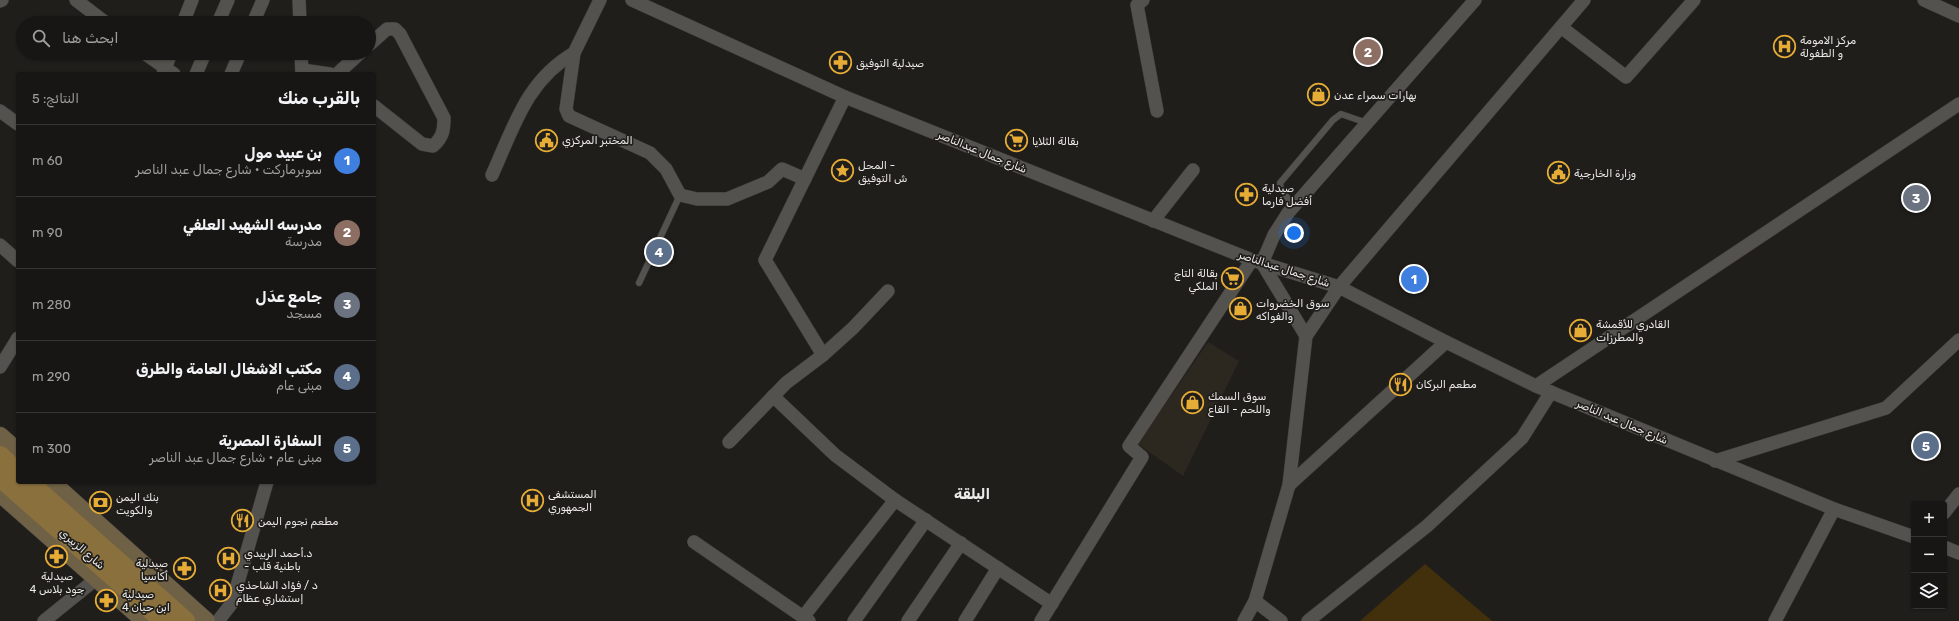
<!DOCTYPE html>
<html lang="ar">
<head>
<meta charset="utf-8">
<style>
  body { margin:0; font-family:Rubik,"Noto Sans Arabic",sans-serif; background:#211f1d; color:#f1f3f6; direction:rtl }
  .controls { position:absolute; right:12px; bottom:12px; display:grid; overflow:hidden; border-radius:4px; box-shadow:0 1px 3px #0004 }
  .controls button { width:36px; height:36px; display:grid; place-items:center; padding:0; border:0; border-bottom:1px solid #363534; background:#181614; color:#f1f3f6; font:20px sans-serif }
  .you { position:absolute; left:1294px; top:233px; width:14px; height:14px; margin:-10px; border:3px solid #fff; border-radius:50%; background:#1a73e8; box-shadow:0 0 0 6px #1a73e833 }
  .badge { display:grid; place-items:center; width:26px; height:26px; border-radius:50%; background:#0f766e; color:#fff; font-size:13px; font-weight:700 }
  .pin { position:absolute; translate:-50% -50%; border:2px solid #fff; box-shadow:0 1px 4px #0006 }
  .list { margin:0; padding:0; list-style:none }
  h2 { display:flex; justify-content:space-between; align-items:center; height:52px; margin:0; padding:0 16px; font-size:17px }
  h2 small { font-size:13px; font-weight:400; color:#9f9fa0 }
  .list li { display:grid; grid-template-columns:26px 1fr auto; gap:12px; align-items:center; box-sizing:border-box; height:72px; padding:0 16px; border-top:1px solid #363534 }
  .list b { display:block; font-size:15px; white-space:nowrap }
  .list p { margin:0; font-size:13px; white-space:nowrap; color:#9f9fa0 }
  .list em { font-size:13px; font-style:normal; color:#9f9fa0 }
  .icon { flex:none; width:22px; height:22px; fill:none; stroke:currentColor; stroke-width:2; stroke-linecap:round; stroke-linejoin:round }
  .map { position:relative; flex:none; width:1959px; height:621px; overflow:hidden; direction:ltr }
  .search { position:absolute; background:#181614; box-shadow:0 1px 3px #0004; left:16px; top:16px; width:360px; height:44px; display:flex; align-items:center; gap:10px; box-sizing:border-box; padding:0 14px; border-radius:22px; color:#9f9fa0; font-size:15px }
  .panel { position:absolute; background:#181614; box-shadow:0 1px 3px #0004; left:16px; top:72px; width:360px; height:412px; border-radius:4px; direction:rtl }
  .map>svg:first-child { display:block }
</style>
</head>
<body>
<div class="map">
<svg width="1959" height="621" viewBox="0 0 1959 621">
  <rect width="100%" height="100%" fill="#201e1b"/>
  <polygon fill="#2c271f" points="1208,342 1239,361 1183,476 1138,444"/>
  <polygon fill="#42300c" points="1425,564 1492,621 1360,621"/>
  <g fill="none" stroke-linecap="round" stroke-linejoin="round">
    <defs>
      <g id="lane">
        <polyline points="1294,207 1281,189 1280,183 1333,120 1341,114 1367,123"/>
        <polyline points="639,283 680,195"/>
      </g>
      <g id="street">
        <polyline points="76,0 106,23"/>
        <polyline points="299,0 300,23"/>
        <polyline points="600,0 574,53 566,109 569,116 650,153 666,169 680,195 697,199 727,199 768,182 782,169 805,179"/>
        <polyline points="632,0 845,97 1252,260 1339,287 1446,342 1536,386 1834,509 1914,537"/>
        <polyline points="1143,0 1137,5 1157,111"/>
        <polyline points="1924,0 1959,16"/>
        <polyline points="0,1 2,0"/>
        <polyline points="183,23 192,0"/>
        <polyline points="218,23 228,0"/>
        <polyline points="253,23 263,0"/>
        <polyline points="1561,27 1626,77 1694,0"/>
        <path d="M369,45L387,29H395L400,34L444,118C444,130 443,137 433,146L422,144L374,106"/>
        <polyline points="144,53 174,74"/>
        <polyline points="301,53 302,74"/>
        <polyline points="302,70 330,74"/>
        <polyline points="163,74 171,53"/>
        <polyline points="196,74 205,53"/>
        <polyline points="231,74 240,53"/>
        <polyline points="337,74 360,53"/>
        <polyline points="0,111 18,124"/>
        <path d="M492,175C514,127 526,81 574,53"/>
        <polyline points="1153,221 1193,170"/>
        <polyline points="0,245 18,261"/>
        <polyline points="1262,263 1274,235 1288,213 1475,0"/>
        <polyline points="1262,263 1306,336"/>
        <polyline points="823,355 765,260 845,97"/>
        <polyline points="0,367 18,338"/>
        <polyline points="1536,386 1959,104"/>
        <polyline points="773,396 835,455 895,500 1052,604"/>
        <polyline points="729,442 786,383 823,355 853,328 888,291"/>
        <polyline points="1715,461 1886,408 1959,340"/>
        <polyline points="1289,485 1446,342"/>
        <polyline points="1944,513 1959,494"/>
        <polyline points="694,542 809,621"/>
        <polyline points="1944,547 1959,553"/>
        <polyline points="1255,601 1281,621"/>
        <polyline points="803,617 895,500"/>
        <polyline points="44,621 96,579"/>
        <polyline points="218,621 232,603 267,482"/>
        <polyline points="854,621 926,520"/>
        <polyline points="908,621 961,543"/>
        <polyline points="965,621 998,568"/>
        <polyline points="1041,621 1142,457 1129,446 1252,260"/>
        <polyline points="1244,621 1255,601 1289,485 1306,336 1339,287 1584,0"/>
        <polyline points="1308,621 1427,526 1522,438 1551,392"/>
        <polyline points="1775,621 1834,509"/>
      </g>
      <g id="secondary">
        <polyline points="0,436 18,452"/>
        <polyline points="51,482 206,621"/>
        <polyline points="0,493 145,621"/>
      </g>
      <g id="primary">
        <polyline points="0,456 18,473"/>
        <polyline points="0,477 164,621"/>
        <polyline points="28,482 185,621"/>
      </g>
    </defs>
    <use href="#lane" stroke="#3c3a38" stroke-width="7"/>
    <use href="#street" stroke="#3c3a38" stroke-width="14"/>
    <use href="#secondary" stroke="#3c3a38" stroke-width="19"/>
    <use href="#primary" stroke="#3c3a38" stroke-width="21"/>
    <use href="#lane" stroke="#54524e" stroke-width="6"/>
    <use href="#street" stroke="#54524e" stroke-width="13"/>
    <use href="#secondary" stroke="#6f6146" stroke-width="18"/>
    <use href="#primary" stroke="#8a703d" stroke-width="20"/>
  </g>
  <defs>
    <symbol id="hospital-ring" viewBox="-11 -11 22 22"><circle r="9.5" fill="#201e1b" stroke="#e6ac36" stroke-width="1.5"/><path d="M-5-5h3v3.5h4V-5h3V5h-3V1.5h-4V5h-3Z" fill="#e6ac36"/></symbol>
    <symbol id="pharmacy-ring" viewBox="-11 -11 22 22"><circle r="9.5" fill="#201e1b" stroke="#e6ac36" stroke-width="1.5"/><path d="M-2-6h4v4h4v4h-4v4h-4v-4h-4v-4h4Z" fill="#e6ac36"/></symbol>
    <symbol id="shop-ring" viewBox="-11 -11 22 22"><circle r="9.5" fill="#201e1b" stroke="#e6ac36" stroke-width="1.5"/><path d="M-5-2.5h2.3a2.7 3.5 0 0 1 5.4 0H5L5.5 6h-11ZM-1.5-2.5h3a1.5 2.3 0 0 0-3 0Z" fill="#e6ac36"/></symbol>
    <symbol id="civic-ring" viewBox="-11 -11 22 22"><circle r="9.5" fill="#201e1b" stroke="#e6ac36" stroke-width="1.5"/><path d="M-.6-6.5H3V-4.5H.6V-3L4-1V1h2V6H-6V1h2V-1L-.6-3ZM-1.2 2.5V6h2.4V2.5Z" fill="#e6ac36"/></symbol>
    <symbol id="supermarket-ring" viewBox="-11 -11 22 22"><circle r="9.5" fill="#201e1b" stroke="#e6ac36" stroke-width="1.5"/><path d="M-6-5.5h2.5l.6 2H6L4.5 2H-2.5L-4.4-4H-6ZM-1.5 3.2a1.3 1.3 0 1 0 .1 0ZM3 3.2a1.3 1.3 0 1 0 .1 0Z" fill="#e6ac36"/></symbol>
    <symbol id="sight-ring" viewBox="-11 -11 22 22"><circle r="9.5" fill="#201e1b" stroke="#e6ac36" stroke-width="1.5"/><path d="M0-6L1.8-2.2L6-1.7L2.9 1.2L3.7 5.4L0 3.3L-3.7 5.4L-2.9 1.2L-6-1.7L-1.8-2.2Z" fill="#e6ac36"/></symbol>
    <symbol id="restaurant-ring" viewBox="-11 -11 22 22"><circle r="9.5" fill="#201e1b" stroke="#e6ac36" stroke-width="1.5"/><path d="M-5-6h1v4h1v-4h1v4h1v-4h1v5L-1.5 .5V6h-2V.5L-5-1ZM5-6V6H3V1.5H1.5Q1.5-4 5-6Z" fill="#e6ac36"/></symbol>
    <symbol id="bank-ring" viewBox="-11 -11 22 22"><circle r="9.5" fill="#201e1b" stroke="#e6ac36" stroke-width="1.5"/><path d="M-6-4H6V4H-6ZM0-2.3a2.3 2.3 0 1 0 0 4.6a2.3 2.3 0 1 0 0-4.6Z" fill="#e6ac36"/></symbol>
  </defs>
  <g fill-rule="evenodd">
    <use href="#hospital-ring" x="1772" y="34" width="25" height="25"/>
    <use href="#pharmacy-ring" x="828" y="50" width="25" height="25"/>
    <use href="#shop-ring" x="1306" y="82" width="25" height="25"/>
    <use href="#civic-ring" x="534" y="128" width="25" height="25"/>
    <use href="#supermarket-ring" x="1004" y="128" width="25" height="25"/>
    <use href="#sight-ring" x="830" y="158" width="25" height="25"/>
    <use href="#civic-ring" x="1546" y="160" width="25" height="25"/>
    <use href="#pharmacy-ring" x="1234" y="182" width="25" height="25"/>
    <use href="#supermarket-ring" x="1220" y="266" width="25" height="25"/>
    <use href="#shop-ring" x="1228" y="296" width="25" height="25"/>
    <use href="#shop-ring" x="1568" y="318" width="25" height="25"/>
    <use href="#restaurant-ring" x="1388" y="372" width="25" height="25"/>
    <use href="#shop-ring" x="1180" y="390" width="25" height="25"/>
    <use href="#hospital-ring" x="520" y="488" width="25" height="25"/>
    <use href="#bank-ring" x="88" y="490" width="25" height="25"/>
    <use href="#restaurant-ring" x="230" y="508" width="25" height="25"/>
    <use href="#pharmacy-ring" x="44" y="544" width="25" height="25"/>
    <use href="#hospital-ring" x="216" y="546" width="25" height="25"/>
    <use href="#pharmacy-ring" x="172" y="556" width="25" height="25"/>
    <use href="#hospital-ring" x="208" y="578" width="25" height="25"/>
    <use href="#pharmacy-ring" x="94" y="588" width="25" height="25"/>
  </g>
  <g text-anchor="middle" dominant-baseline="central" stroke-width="3.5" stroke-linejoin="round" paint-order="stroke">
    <g font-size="11" fill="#edebe9" stroke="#201e1b" text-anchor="start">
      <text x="1800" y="40">مركز الامومة<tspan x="1800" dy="13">و الطفولة</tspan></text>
      <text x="856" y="63">صيدلية التوفيق</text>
      <text x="1334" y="95">بهارات سمراء عدن</text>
      <text x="562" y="140">المختبر المركزي</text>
      <text x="1032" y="141">بقالة الثلايا</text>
      <text x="858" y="165">المحل -<tspan x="858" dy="13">ش التوفيق</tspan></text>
      <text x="1574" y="173">وزارة الخارجية</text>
      <text x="1262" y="188">صيدلية<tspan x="1262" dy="13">أفضل فارما</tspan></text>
      <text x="1218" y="273" text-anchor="end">بقالة التاج<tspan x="1218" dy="13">الملكي</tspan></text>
      <text x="1256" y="303">سوق الخضروات<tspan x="1256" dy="13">والفواكه</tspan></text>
      <text x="1596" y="324">القادري للأقمشة<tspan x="1596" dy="13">والمطرزات</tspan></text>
      <text x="1416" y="384">مطعم البركان</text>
      <text x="1208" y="396">سوق السمك<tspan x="1208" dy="13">واللحم - القاع</tspan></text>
      <text x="548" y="494">المستشفى<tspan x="548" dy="13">الجمهوري</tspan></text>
      <text x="116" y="497">بنك اليمن<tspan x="116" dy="13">والكويت</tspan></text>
      <text x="258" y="521">مطعم نجوم اليمن</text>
      <text x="244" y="553">د.أحمد الربيدي<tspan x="244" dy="13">- باطنية قلب</tspan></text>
      <text x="168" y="563" text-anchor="end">صيدلية<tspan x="168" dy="13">أكاسيا</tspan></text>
      <text x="57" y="576" text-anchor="middle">صيدلية<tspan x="57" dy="13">جود بلاس 4</tspan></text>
      <text x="236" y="585">د / فؤاد الشاحذي<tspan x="236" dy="13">إستشاري عظام</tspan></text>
      <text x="122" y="594">صيدلية<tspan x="122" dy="13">ابن حيان 4</tspan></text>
    </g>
    <g font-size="11" fill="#edebe9" stroke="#201e1b">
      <text transform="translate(982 152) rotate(22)">شارع جمال عبدالناصر</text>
      <text transform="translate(1284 269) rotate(18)">شارع جمال عبدالناصر</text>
      <text transform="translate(1622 422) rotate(23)">شارع جمال عبد الناصر</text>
      <text transform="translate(82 549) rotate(41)">شارع الزبيري</text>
    </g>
    <g font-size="15" font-weight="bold" fill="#edebe9" stroke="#201e1b">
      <text x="972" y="494">البلقة</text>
    </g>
  </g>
</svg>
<div class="controls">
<button>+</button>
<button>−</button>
<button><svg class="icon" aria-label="layers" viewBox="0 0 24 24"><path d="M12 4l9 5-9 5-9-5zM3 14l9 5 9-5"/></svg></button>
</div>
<div class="you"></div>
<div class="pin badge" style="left:1414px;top:279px;background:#3f7fe0">1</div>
<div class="pin badge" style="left:1368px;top:52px;background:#8d6e63">2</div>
<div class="pin badge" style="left:1916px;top:198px;background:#6b7280">3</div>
<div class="pin badge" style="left:659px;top:252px;background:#5c6f8a">4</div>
<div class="pin badge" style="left:1926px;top:446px;background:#5c6f8a">5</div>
<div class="search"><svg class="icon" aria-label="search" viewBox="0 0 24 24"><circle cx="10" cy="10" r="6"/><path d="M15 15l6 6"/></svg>ابحث هنا</div>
<section class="panel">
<h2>بالقرب منك<small>النتائج: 5</small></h2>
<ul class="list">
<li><span class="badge" style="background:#3f7fe0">1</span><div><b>بن عبيد مول</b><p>سوبرماركت · شارع جمال عبد الناصر</p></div><em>60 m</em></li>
<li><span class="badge" style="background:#8d6e63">2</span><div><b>مدرسه الشهيد العلفي</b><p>مدرسة</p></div><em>90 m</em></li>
<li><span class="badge" style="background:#6b7280">3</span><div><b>جامع عدَل</b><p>مسجد</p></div><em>280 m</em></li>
<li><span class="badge" style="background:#5c6f8a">4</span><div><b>مكتب الاشغال العامة والطرق</b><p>مبنى عام</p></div><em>290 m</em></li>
<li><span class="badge" style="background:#5c6f8a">5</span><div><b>السفارة المصرية</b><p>مبنى عام · شارع جمال عبد الناصر</p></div><em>300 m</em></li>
</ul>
</section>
</div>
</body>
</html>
